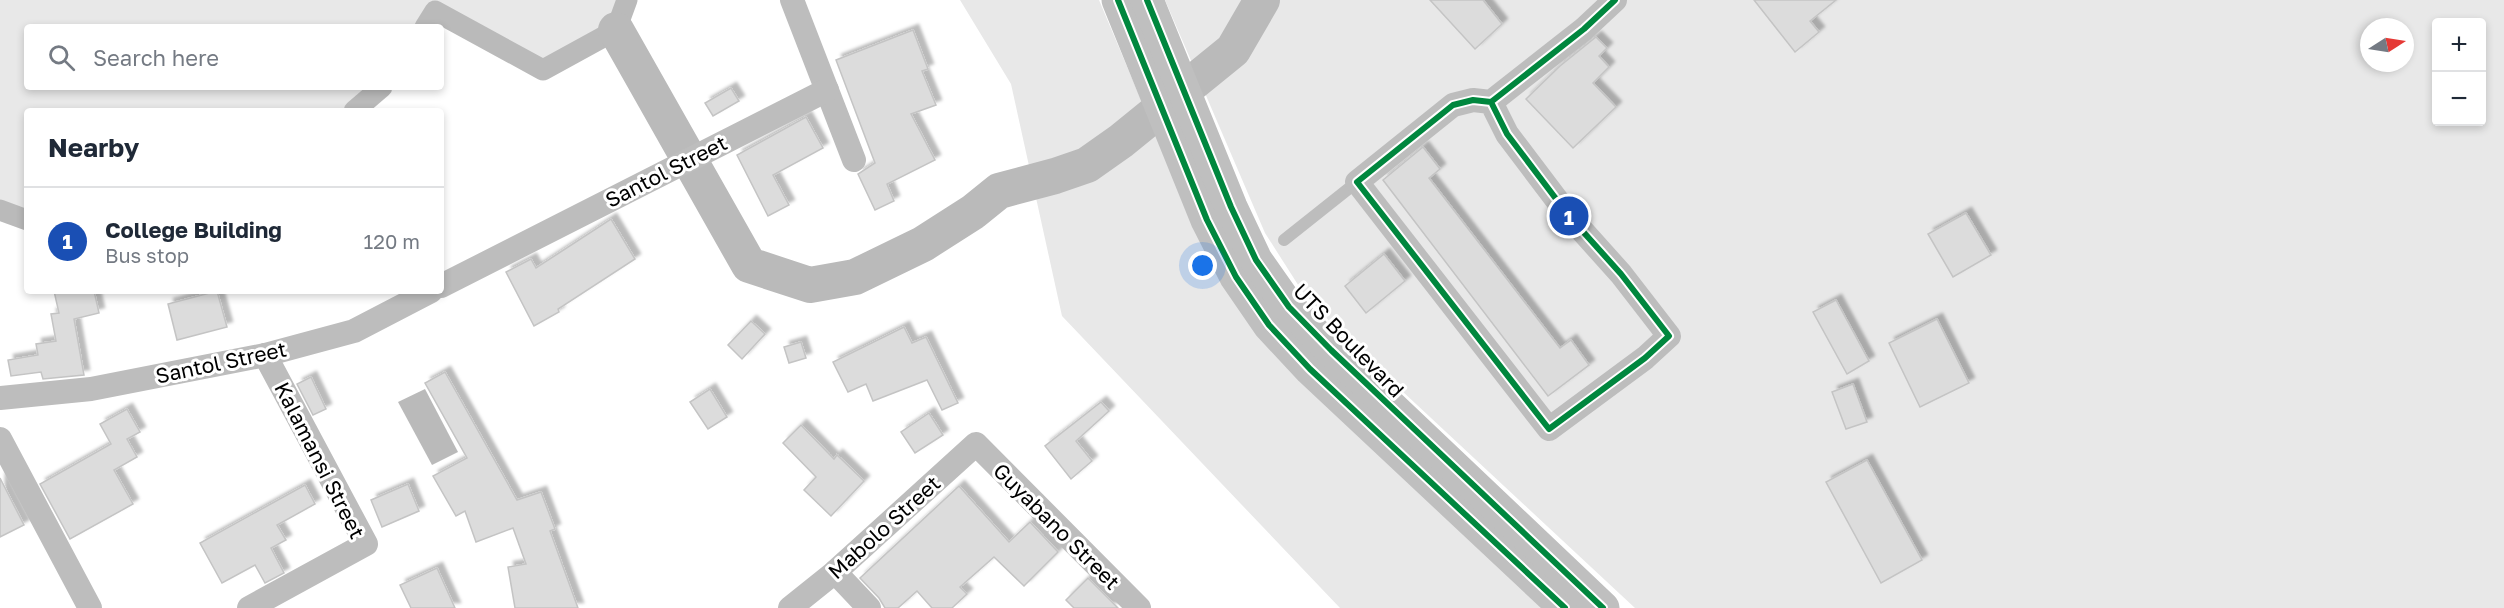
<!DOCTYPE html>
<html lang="en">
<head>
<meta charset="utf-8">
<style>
  body { margin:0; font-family:"Golos Text",sans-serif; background:#f6f6f7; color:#1f2937 }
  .controls { position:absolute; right:18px; top:18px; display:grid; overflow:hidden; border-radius:6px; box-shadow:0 3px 9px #0003 }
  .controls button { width:54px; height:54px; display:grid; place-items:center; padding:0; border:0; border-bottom:2px solid #e0e1e3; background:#fff; color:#1f2937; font:30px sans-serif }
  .compass { position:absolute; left:2360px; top:18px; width:54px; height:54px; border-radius:50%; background:#fff; box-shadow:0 3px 9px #0003; rotate:78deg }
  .you { position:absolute; left:1203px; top:266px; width:21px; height:21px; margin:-15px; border:4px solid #fff; border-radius:50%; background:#1a73e8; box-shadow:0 0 0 9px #1a73e833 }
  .badge { display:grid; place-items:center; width:39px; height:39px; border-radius:50%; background:#0b8043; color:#fff; font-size:20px; font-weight:700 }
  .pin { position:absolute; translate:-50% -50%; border:3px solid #fff; box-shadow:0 2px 6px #0006 }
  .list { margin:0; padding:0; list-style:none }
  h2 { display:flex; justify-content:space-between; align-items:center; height:78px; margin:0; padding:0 24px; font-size:26px }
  h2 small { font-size:20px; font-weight:400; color:#747a83 }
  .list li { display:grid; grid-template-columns:39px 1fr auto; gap:18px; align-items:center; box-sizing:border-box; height:108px; padding:0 24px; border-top:2px solid #e0e1e3 }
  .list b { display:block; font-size:22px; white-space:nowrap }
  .list p { margin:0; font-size:20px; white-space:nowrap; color:#747a83 }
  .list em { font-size:20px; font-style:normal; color:#747a83 }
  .icon { flex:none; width:33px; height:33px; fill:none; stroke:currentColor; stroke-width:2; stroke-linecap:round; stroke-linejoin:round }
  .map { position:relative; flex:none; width:2504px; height:608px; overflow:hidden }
  .search { position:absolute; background:#fff; box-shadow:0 3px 9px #0003; left:24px; top:24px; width:420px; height:66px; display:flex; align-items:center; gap:15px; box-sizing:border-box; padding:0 21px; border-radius:6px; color:#747a83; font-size:22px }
  .panel { position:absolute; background:#fff; box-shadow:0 3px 9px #0003; left:24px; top:108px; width:420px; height:186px; border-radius:6px }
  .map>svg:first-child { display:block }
</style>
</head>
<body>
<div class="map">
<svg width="2504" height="608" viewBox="0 0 2504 608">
  <defs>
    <filter id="shadow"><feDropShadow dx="5.5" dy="-5.5" stdDeviation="1.5" flood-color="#0004"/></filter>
  </defs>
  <rect width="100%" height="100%" fill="#fff"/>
  <g fill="#e8e8e8" fill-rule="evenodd">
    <polygon points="0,0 627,0 616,30 543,70 436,11 425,27 27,27 27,87 382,87 354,111 27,111 27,220 0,210"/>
    <polygon points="960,0 1099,0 1194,226 1545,608 1340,608 1062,316 1011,84"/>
    <path d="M1165,0H2504V608H1635L1343,336L1302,291L1265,233ZM2436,22H2482V122H2436ZM2369,27H2405V63H2369Z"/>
  </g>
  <polygon fill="#bababa" points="425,389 458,452 432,465 398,402"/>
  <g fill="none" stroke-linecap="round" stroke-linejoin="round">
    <g stroke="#bababa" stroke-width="21">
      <polyline points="425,27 435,11 543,70 616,30 627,0"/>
      <polyline points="354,111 382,87"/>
      <polyline points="0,210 27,220"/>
    </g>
    <polyline stroke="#bababa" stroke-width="36" points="616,30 749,265 810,285 855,277 923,244 973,212 999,191 1055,176 1087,165 1121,141 1233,50 1262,0"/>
  </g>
  <g fill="#dcdcdc" stroke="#c4c4c4" stroke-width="1.5" filter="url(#shadow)">
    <polygon points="1430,0 1483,0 1502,24 1475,49"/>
    <polygon points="1754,0 1836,0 1810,21 1819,32 1795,52"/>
    <polygon points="913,30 928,69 922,71 936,105 911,114 935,160 887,184 894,201 875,210 858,174 875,163 836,60"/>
    <polygon points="1596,37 1607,48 1599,56 1609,67 1593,83 1616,107 1573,148 1526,99 1560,66"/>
    <polygon points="731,88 739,101 713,116 705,103"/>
    <polygon points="806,117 823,148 773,175 789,205 768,216 737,155"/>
    <polygon points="1423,147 1440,169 1429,178 1560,348 1571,340 1589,365 1548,396 1383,180"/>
    <polygon points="1966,213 1991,255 1953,277 1928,234"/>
    <polygon points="611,219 635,259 558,309 559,312 534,326 506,272 531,259 536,268"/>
    <polygon points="1384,254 1405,281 1366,313 1345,286"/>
    <polygon points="54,291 94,291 99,313 74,319 84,375 43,379 41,372 11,376 8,360 38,355 36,344 56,341 51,314 59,313"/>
    <polygon points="217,291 227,327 177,340 168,304"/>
    <polygon points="1836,300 1869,361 1847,374 1813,312"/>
    <polygon points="1937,319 1969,383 1920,407 1889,343"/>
    <polygon points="751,321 765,334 742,359 728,345"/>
    <polygon points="904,327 912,343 926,337 958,403 942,410 927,380 873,401 866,384 848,392 833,362"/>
    <polygon points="801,342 806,358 789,363 784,347"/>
    <polygon points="445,372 517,500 541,492 555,529 550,531 578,608 515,608 508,567 526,564 513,528 476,542 465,511 456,516 433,476 467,458 425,383"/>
    <polygon points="311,377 326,409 313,415 297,384"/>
    <polygon points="1853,384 1867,422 1846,429 1832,392"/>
    <polygon points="710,389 727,417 708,429 690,402"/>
    <polygon points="1101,402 1109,411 1076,441 1092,461 1071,479 1045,446"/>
    <polygon points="127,409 140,432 127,439 137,457 114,470 133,504 70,539 40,484 111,444 100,424"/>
    <polygon points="929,413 943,435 915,453 901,432"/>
    <polygon points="801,425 834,459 837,455 864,481 831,516 804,490 816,477 783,443"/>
    <polygon points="1867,460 1922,560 1881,583 1826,482"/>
    <polygon points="0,478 24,525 0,537"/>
    <polygon points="408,484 419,511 382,527 371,500"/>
    <polygon points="305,485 315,504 277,525 286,540 271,548 284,573 265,583 255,565 222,583 200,543"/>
    <polygon points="959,486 1009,542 1030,522 1058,552 1024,586 994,557 960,587 967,594 952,608 932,608 917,591 898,608 885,608 879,598 860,578"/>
    <polygon points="437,568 455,608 411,608 400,585"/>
    <polygon points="1088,578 1118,608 1074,608 1066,600"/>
  </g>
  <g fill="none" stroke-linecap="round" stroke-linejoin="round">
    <polyline stroke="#bdbdbd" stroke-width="12" points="1284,240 1357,182"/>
    <g stroke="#bdbdbd" stroke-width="24">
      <polyline points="792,0 854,160"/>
      <polyline points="1491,102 1507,134 1569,216 1621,274 1669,336 1645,358 1549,429 1357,182 1453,105 1473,100 1491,102 1584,29 1615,0"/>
      <polyline points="441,286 827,90"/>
      <polyline points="0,398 91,389 265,355 354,331 431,291"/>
      <polyline points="0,439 90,608"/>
      <polyline points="835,572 869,608"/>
      <polyline points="249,608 366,544 265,355"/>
      <polyline points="790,608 835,572 976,444 1139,608"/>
    </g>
    <g stroke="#bfbfbf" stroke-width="33">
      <polyline points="1118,0 1207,220 1236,277 1269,325 1310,369 1565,608"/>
      <polyline points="1147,0 1231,207 1256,260 1289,307 1331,350 1603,608"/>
    </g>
    <defs>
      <g id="cycleway">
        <polyline points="1118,0 1207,220 1236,277 1269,325 1310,369 1565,608"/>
        <polyline points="1147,0 1231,207 1256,260 1289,307 1331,350 1603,608"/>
        <polyline points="1491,102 1507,134 1569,216 1621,274 1669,336 1645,358 1549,429 1357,182 1453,105 1473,100 1491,102 1584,29 1615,0"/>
      </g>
    </defs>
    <use href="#cycleway" stroke="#fff" stroke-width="10"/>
    <use href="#cycleway" stroke="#00873e" stroke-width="6"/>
  </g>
  <g text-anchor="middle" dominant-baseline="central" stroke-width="6" stroke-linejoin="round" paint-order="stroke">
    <g font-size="21" fill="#000" stroke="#fff">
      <text transform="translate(666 171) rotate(-27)">Santol Street</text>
      <text transform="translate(1349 340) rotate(46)">UTS Boulevard</text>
      <text transform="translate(221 362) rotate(-12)">Santol Street</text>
      <text transform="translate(320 460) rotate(63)">Kalamansi Street</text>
      <text transform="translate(1057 526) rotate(45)">Guyabano Street</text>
      <text transform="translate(884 527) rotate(-42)">Mabolo Street</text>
    </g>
  </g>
</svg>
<div class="controls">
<button>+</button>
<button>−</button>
</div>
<svg class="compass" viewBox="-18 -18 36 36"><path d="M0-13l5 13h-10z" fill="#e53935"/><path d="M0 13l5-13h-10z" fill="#747a83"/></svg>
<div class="you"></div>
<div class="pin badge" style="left:1569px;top:216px;background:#1a4fb4">1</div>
<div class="search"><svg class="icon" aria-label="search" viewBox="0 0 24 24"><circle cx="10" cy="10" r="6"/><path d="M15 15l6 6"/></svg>Search here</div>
<section class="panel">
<h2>Nearby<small></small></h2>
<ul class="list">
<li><span class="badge" style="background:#1a4fb4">1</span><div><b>College Building</b><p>Bus stop</p></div><em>120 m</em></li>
</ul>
</section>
</div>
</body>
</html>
